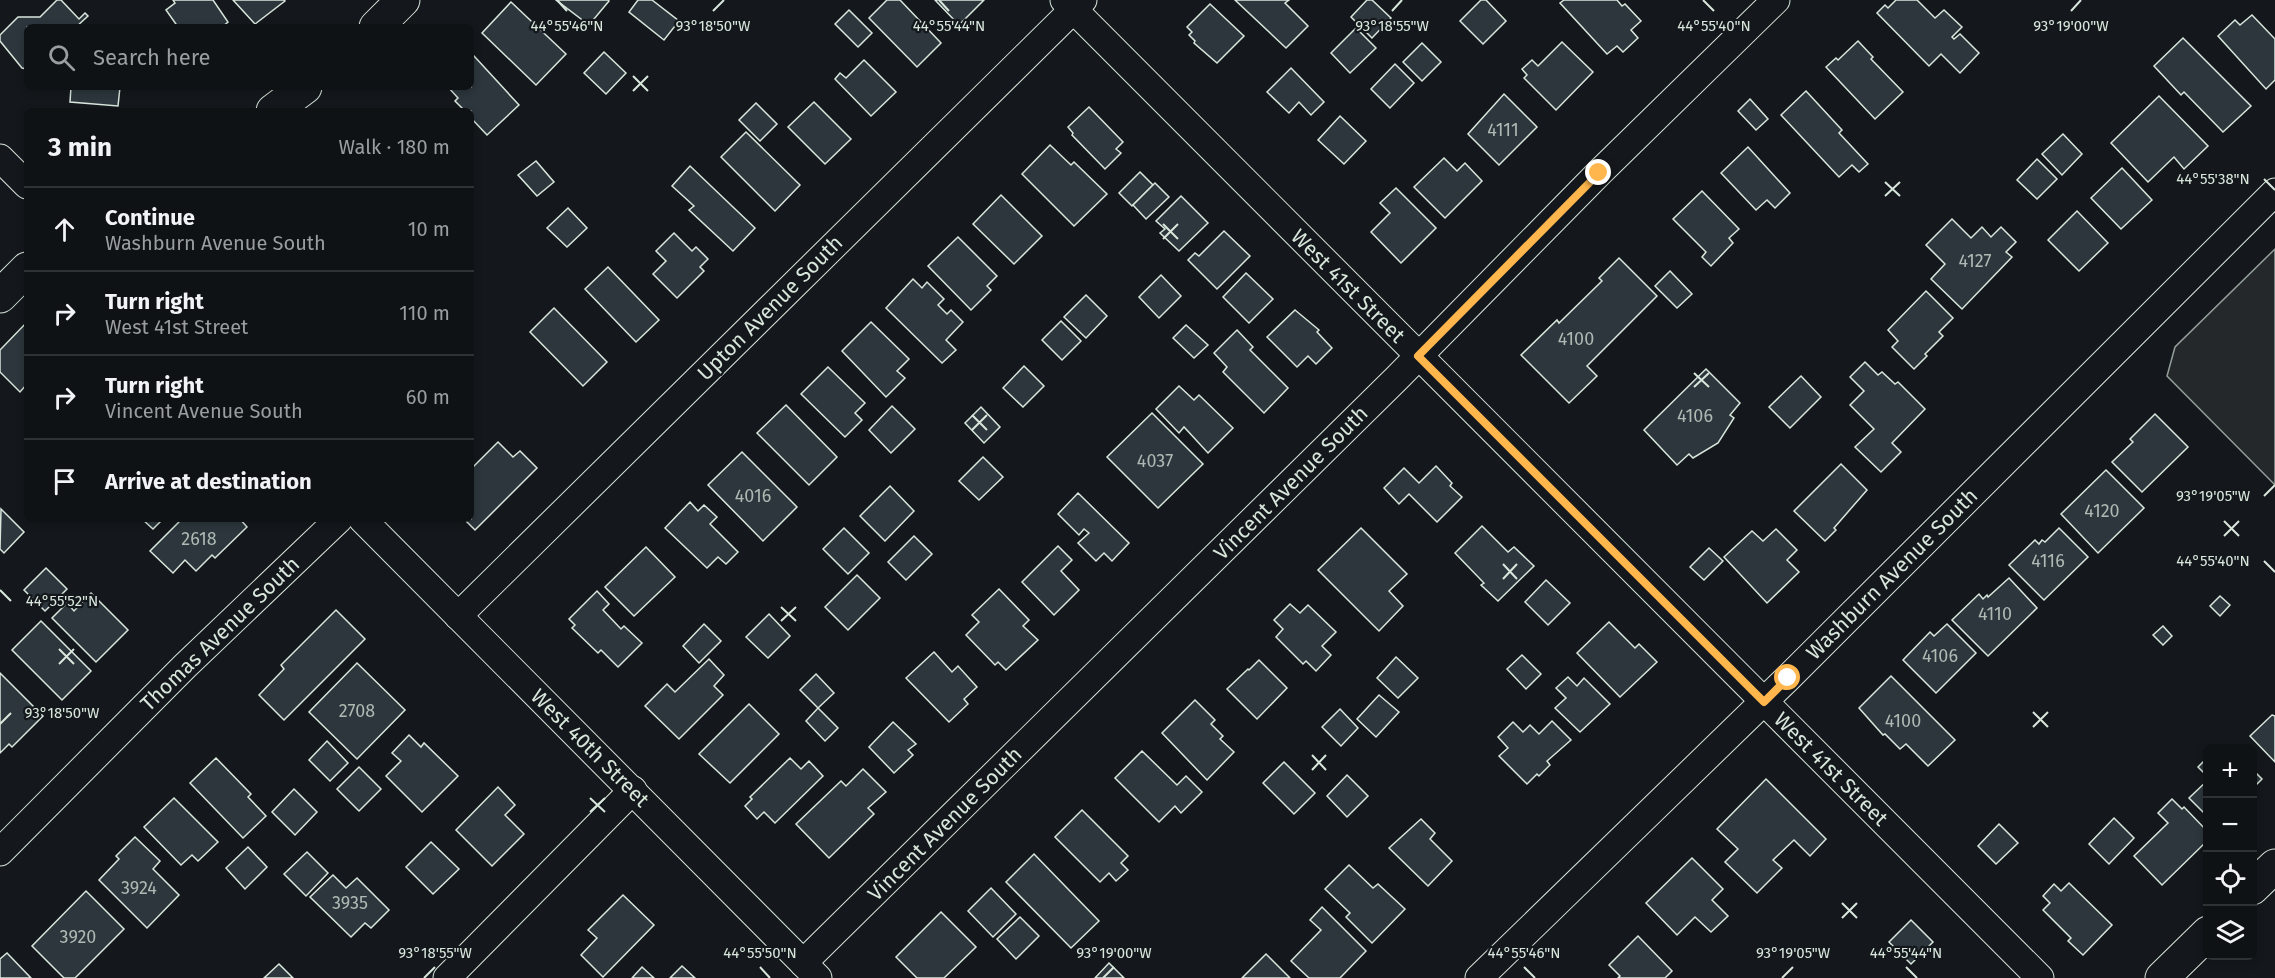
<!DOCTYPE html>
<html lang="en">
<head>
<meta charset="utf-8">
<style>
  body { margin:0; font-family:"Fira Sans",sans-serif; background:#181b1e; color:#f1f3f6 }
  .controls { position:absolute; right:18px; bottom:18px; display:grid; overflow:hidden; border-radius:9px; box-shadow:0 3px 9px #0003 }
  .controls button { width:54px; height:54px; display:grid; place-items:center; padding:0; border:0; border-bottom:2px solid #2f3234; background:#0f1215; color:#f1f3f6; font:30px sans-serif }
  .stop { position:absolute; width:18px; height:18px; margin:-14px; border:4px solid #ffb74d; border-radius:50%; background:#fff }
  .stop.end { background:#ffb74d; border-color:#fff; box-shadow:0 2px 6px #0008 }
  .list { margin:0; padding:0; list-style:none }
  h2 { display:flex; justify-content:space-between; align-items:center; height:78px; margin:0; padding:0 24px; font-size:26px }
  h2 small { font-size:20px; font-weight:400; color:#9b9ea0 }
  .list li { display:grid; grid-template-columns:39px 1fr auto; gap:18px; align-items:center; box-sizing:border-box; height:84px; padding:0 24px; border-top:2px solid #2f3234 }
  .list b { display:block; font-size:22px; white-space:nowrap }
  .list p { margin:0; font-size:20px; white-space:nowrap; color:#9b9ea0 }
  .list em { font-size:20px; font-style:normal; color:#9b9ea0 }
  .icon { flex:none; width:33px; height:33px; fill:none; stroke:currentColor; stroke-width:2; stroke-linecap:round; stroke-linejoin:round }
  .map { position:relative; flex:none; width:2275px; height:978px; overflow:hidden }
  .search { position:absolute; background:#0f1215; box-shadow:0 3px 9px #0003; left:24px; top:24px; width:450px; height:66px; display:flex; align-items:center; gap:15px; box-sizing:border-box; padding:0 21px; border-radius:9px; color:#9b9ea0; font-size:22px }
  .panel { position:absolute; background:#0f1215; box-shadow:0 3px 9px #0003; left:24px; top:108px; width:450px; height:414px; border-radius:9px }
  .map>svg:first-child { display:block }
</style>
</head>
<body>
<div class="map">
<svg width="2275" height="978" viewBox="0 0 2275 978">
  <rect width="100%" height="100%" fill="#14181c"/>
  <polygon fill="#24282b" stroke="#939e99" stroke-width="1.5" points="2275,249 2275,485 2167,376 2175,347"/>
  <g fill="#2c363c" stroke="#d8e6dc" stroke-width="1.5">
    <polygon points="57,0 61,0 79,19 85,13 88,16 76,27 27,27 27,69 22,68 0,41 0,35 18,17 40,17"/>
    <polygon points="173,0 213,0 228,22 222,27 178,27 166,10 175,3"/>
    <polygon points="233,0 284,0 285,1 255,24"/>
    <polygon points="556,0 608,0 609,1 589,25"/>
    <polygon points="638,0 652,0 679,21 664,40 629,12"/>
    <polygon points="887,0 900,0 941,43 917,67 869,18"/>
    <polygon points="935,0 984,0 959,25"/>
    <polygon points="1235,0 1289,0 1285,3 1308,26 1286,48"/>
    <polygon points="1367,0 1372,0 1391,18 1372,38 1351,17"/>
    <polygon points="1481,0 1486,0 1506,21 1483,44 1460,21"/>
    <polygon points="1564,0 1617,0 1622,6 1625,4 1641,21 1631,30 1638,38 1623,52 1617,46 1607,54 1560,3"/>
    <polygon points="1896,0 1917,0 1935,18 1944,10 1962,27 1952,37 1954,39 1960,34 1979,53 1960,73 1941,54 1929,66 1877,13 1885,5 1888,8"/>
    <polygon points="511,2 566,54 536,85 482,33"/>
    <polygon points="1210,4 1244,36 1217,63 1194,43 1195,41 1189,35 1192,32 1187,27"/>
    <polygon points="849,10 872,33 858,47 835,24"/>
    <polygon points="2252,15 2275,39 2275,80 2266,89 2218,36 2235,20 2240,25"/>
    <polygon points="1356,28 1376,48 1350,73 1331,53"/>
    <polygon points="2183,38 2251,106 2223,132 2184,92 2181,95 2154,66"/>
    <polygon points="1858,41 1873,57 1871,59 1903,92 1875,119 1826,67 1836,58 1838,60"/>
    <polygon points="1562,42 1593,72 1556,110 1524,78 1527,75 1522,69 1532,60 1538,66"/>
    <polygon points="1422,43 1441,62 1422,81 1403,62"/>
    <polygon points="604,52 626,73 606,94 584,73"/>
    <polygon points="474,56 519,105 487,135 471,118 471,111 465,111 455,101 458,98 448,87 471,87 471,59"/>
    <polygon points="864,60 896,92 871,116 835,79 840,73 846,78"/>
    <polygon points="1395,64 1414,83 1390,108 1371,89"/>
    <polygon points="1291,68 1324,102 1311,115 1299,102 1289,113 1267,92"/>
    <polygon points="71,87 120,87 118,106 70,102"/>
    <polygon points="1806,91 1842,130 1839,133 1868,164 1859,172 1852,165 1839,177 1781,115"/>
    <polygon points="1504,94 1537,127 1499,165 1468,134"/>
    <polygon points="2159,96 2208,146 2184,169 2174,157 2148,182 2111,143"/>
    <polygon points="1750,99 1768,119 1756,130 1738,111"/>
    <polygon points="814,102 851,139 825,164 788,127"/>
    <polygon points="756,103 777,124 760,141 739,120"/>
    <polygon points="1089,107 1123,142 1116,149 1121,153 1105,169 1072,135 1073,133 1068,127"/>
    <polygon points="1340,116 1366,141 1344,164 1318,140"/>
    <polygon points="746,132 800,185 775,211 721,157"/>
    <polygon points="2063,134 2082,154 2062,175 2042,154"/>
    <polygon points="1050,145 1071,165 1074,162 1107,194 1074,226 1022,174"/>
    <polygon points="1748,147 1790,193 1775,208 1767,200 1756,210 1721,173"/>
    <polygon points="1444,158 1457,171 1465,163 1482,181 1445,218 1414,187"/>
    <polygon points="2037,159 2057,179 2037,199 2017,180"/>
    <polygon points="536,161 554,182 537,196 518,175"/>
    <polygon points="690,166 755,228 733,251 689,210 694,206 672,186"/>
    <polygon points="2122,168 2152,200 2121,229 2091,198"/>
    <polygon points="1140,172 1153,185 1132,206 1119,193"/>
    <polygon points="1155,183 1169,197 1146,219 1133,205"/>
    <polygon points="1396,188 1436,228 1401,263 1371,232 1390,213 1380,203"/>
    <polygon points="1702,191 1739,229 1729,238 1733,243 1711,266 1702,257 1706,252 1673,219"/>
    <polygon points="1001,195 1042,236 1014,264 973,224"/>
    <polygon points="1181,196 1208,223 1179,251 1160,233 1165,229 1156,221"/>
    <polygon points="568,208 587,228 567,247 547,228"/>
    <polygon points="2077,211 2108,243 2079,271 2048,240"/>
    <polygon points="1952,219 1971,238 1982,227 1991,237 2001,227 2016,242 2006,252 2012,257 1962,309 1931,279 1945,264 1926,245"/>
    <polygon points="1224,231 1250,256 1217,289 1188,260 1195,253 1199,256"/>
    <polygon points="674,233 692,251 696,247 708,259 700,267 704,271 677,298 653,274 666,261 656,251"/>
    <polygon points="958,237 997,276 987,286 991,290 971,310 928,266"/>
    <polygon points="1619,258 1657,296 1587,366 1597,376 1569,403 1521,355 1557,320 1559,323 1602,281 1599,278"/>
    <polygon points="608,267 659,320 636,342 585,289"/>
    <polygon points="1670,271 1692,294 1677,308 1655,286"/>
    <polygon points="1246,273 1273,299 1249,323 1223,297"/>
    <polygon points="1161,275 1181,296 1159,318 1139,297"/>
    <polygon points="913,279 922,288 927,282 944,299 938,305 947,314 951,310 963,322 946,340 956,350 942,363 886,308"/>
    <polygon points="1926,291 1953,318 1939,332 1943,336 1925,354 1927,356 1914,369 1892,347 1898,341 1888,330"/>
    <polygon points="1086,295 1107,316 1086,338 1064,317"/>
    <polygon points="554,308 607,362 583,386 530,332"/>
    <polygon points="1295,310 1319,330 1317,332 1332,348 1316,364 1308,356 1297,367 1267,337"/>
    <polygon points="1061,321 1081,341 1062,360 1042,340"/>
    <polygon points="27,322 27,384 20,392 0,372 0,350"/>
    <polygon points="871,322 909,359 897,371 905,378 886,397 842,351"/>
    <polygon points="1186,325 1208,345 1194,358 1173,338"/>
    <polygon points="1237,330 1253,347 1250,350 1288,388 1264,413 1223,372 1227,367 1214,353"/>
    <polygon points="1865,362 1878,375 1882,372 1895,384 1898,382 1925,409 1892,443 1901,452 1881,472 1855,447 1874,429 1850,405 1864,391 1850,377"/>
    <polygon points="1024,366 1044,386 1023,407 1003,388"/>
    <polygon points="828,367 865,403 855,413 862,420 845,437 801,394"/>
    <polygon points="1706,369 1740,403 1730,415 1734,418 1718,443 1693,458 1689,454 1677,465 1644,430"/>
    <polygon points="1801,376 1821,397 1790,428 1769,407"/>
    <polygon points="1179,386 1194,400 1199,395 1233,428 1208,453 1184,427 1179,433 1156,409"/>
    <polygon points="786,405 837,457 809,485 757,433"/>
    <polygon points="892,406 915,429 891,453 869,430"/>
    <polygon points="981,407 1000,427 984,443 965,423"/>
    <polygon points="1152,413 1203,464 1158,508 1107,457"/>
    <polygon points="2155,414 2188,447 2142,492 2112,462 2133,442 2130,439"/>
    <polygon points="498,442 513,457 520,451 537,468 475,530 464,519 471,519 471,469"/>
    <polygon points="742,452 797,507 763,541 708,485"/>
    <polygon points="983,457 1003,477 979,500 959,481"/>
    <polygon points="1841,464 1867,490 1834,528 1836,530 1825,541 1794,511"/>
    <polygon points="1436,466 1452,483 1450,486 1462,497 1437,522 1409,494 1399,504 1384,488 1404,468 1419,483"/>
    <polygon points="2106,470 2144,508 2098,553 2061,514"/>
    <polygon points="890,486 914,511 885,541 860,516"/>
    <polygon points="1078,493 1129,543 1112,561 1104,553 1096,561 1078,543 1089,533 1084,529 1079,535 1058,514"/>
    <polygon points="690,502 698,511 704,505 717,517 710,524 738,552 726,564 718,557 707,568 665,528"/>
    <polygon points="1,509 24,532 4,553 0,549"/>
    <polygon points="142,519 163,519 153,529"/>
    <polygon points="182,519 240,519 247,527 215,558 212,555 196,571 185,560 173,573 150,551"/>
    <polygon points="1482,526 1508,552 1514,547 1534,566 1498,601 1481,585 1484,583 1455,553"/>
    <polygon points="844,528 869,553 848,574 823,549"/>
    <polygon points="1361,528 1407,574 1389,591 1403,606 1379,631 1318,570"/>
    <polygon points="2059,528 2088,557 2044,600 2009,565 2035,540 2039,544 2042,540 2045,542"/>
    <polygon points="1776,529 1797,550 1787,560 1799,572 1767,603 1724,557 1752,531 1763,541"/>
    <polygon points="914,536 932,554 906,580 888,562"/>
    <polygon points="1058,546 1072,560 1061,571 1079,590 1054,615 1022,582"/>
    <polygon points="646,547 675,577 634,616 605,587"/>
    <polygon points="1709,548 1723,561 1704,580 1690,567"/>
    <polygon points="46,568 67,589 45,611 24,590"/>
    <polygon points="857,575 880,598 848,630 825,607"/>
    <polygon points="2009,578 2037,608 1988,656 1952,620 1979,594 1983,599 1987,595 1988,597"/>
    <polygon points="1546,580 1570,603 1548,625 1525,602"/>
    <polygon points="999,589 1029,620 1023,626 1038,640 1006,670 998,662 995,665 966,635 979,622 972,615"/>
    <polygon points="597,591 609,604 603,610 621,629 624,626 642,643 618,667 601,650 598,653 572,628 575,625 569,619"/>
    <polygon points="91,593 128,630 96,662 52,618 67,603 74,611"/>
    <polygon points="2220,596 2230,605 2220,616 2210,606"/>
    <polygon points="1290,604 1300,613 1308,605 1336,632 1322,646 1331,655 1316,671 1306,661 1303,664 1276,637 1283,629 1274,620"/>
    <polygon points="336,610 365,639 284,720 259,695 284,669 281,665"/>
    <polygon points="769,614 790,636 768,658 746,637"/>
    <polygon points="41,621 91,671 62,700 12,650"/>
    <polygon points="1609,622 1635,648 1639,644 1657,662 1620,697 1577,653"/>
    <polygon points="704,624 721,641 699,663 683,646"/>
    <polygon points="1947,624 1976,653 1936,693 1903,660 1930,632 1934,636"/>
    <polygon points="2163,626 2172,636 2163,645 2153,635"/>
    <polygon points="934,652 952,672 958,666 977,687 964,699 968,704 949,722 906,678"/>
    <polygon points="1522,655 1541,674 1526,689 1507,669"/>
    <polygon points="1396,657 1418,678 1398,698 1377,678"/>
    <polygon points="709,659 724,675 714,686 723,695 679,739 645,706 667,684 675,692"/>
    <polygon points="1259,660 1287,688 1257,719 1227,689 1248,669 1249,670"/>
    <polygon points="357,663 405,710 357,759 309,712"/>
    <polygon points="0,673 43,716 12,747 9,744 0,753"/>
    <polygon points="816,674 834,693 818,708 800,690"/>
    <polygon points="1891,676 1955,740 1928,766 1906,744 1900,749 1885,734 1883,735 1859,708"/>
    <polygon points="1568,677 1577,686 1584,678 1610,704 1580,732 1555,708 1566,698 1556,688"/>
    <polygon points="1379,695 1399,712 1376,737 1357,719"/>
    <polygon points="1195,700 1215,720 1211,724 1223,736 1220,739 1234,752 1207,780 1162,733"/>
    <polygon points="749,704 779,734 730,783 699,754"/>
    <polygon points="818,708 838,728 825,741 806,721"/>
    <polygon points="1340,709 1358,728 1341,746 1322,727"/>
    <polygon points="2272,715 2275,716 2275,762 2250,736"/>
    <polygon points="1552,721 1571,740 1547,761 1550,765 1539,776 1537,774 1527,784 1499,756 1508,748 1498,737 1513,722 1523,732 1530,725 1539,734"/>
    <polygon points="893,722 916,744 908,750 913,755 894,773 869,747"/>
    <polygon points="409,735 421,747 424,743 458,776 422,812 386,776 401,761 392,753"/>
    <polygon points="327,741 348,763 330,781 309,760"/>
    <polygon points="1142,751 1177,785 1186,776 1202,792 1181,813 1175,806 1159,822 1115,778"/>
    <polygon points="2208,757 2208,777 2198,767"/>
    <polygon points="216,758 251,794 248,797 266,816 243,838 190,783"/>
    <polygon points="790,758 801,769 809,761 823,776 775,823 764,812 757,819 745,806 752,799 750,797"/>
    <polygon points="1284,762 1315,793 1294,814 1263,783"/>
    <polygon points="359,767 381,789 359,811 337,789"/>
    <polygon points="863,769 886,792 868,808 874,814 829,858 796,824 841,781 846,786"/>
    <polygon points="2252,769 2262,779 2252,789"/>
    <polygon points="1347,775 1368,796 1347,817 1327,796"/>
    <polygon points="1766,779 1826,839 1810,856 1794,840 1773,860 1782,868 1757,893 1725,862 1738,849 1717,829"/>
    <polygon points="2208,780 2208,817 2189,798"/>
    <polygon points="498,787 515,805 505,815 524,834 492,866 456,830"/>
    <polygon points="294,789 317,812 295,835 272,812"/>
    <polygon points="174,798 218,842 198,861 192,855 181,865 144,827"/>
    <polygon points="2172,799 2182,809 2184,807 2208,832 2208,840 2162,885 2134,856 2168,823 2158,813"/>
    <polygon points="1082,810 1128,856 1121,863 1128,870 1116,881 1109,873 1100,882 1055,837"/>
    <polygon points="2114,818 2134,838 2109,864 2089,844"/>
    <polygon points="1421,819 1435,833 1430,839 1452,861 1428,886 1389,848"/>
    <polygon points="1999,824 2018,843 1996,864 1978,846"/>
    <polygon points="135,837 160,861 153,869 179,895 147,928 99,880 119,859 116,856"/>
    <polygon points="431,842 459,869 433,894 406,867"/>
    <polygon points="248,847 267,867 245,889 226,868"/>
    <polygon points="307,852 328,873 306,896 284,874"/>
    <polygon points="1034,854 1099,921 1071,948 1006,882"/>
    <polygon points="1692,858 1723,889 1712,900 1728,916 1711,932 1695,917 1677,935 1646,903"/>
    <polygon points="1349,865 1373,888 1378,884 1405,909 1372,943 1346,917 1350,913 1325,889"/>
    <polygon points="333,875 346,888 357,878 389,910 371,928 365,923 351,937 310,897"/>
    <polygon points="2069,883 2112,925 2083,955 2068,941 2071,938 2043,910 2050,903 2043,896 2054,884 2061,891"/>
    <polygon points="991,888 1016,914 993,937 968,911"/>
    <polygon points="86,891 124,929 75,978 64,978 32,946"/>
    <polygon points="623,895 654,925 603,977 581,955 597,938 588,930"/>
    <polygon points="1322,907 1366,951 1340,978 1309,978 1291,961 1321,930 1310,920"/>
    <polygon points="941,912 976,947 944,978 917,978 896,957"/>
    <polygon points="1020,917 1039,936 1016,959 997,939"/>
    <polygon points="1911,920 1933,942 1911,964 1889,942"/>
    <polygon points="1638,936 1672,971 1665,978 1618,978 1620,976 1609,965"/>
    <polygon points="7,953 31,978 0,978 0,959"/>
    <polygon points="1266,954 1290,978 1242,978"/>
    <polygon points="1109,963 1124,978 1095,978"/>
    <polygon points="279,964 293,978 264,978"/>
    <polygon points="682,966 695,978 670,978"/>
    <polygon points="642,967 654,978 632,978"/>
  </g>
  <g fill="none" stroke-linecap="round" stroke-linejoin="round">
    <defs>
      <g id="minor">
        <polyline points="1064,0 2040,978"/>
        <polyline points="0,158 27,185"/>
        <polyline points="362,519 818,978"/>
        <polyline points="458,616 1083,0"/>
        <polyline points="0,852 185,666 339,519"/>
        <polyline points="803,963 1397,378 1599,173 1776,0"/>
        <polyline points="447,978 633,790"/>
        <polyline points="1479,978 1788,678 2275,192"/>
      </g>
      <g id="tertiary">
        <polyline points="376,27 403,0"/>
        <polyline points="273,111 305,87"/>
        <polyline points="0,296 27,269"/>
        <polyline points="2252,888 2275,866"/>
        <polyline points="2162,978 2208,933"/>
      </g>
    </defs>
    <use href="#minor" stroke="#d8e6dc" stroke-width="29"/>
    <use href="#tertiary" stroke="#d8e6dc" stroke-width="35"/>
    <use href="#minor" stroke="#14181c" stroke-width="27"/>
    <use href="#tertiary" stroke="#14181c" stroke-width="33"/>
  </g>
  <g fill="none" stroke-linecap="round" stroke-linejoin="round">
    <polyline stroke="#ffb74d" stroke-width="8" points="1599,173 1418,356 1764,702 1788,678"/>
  </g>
  <path fill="none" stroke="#d8e6dc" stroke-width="2" d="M557,0L567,11M939,0L949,11M1703,0L1714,11M713,11L724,0M1392,11L1402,0M2071,11L2081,0M633,76L648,91M633,91L648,76M2264,179L2275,190M1885,182L1900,196M1885,196L1900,182M1163,224L1178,239M1163,239L1178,224M1694,373L1709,387M1694,387L1709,373M972,415L987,430M972,430L987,415M2264,496L2275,485M2224,521L2239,536M2224,536L2239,521M2264,561L2275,572M1503,564L1517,579M1503,579L1517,564M0,590L11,601M781,607L796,621M781,621L796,607M59,649L74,664M59,664L74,649M2033,712L2048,727M0,724L11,713M2033,727L2048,712M1312,755L1326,770M1312,770L1326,755M590,798L605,812M590,812L605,798M1842,903L1857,918M1842,918L1857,903M760,967L770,978M1524,967L1535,978M1906,967L1917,978M424,978L435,967M1103,978L1114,967M1782,978L1793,967"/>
  <g text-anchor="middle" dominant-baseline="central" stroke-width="4.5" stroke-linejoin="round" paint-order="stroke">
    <g font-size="18" fill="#adbab4">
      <text x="1503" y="130">4111</text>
      <text x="1975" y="261">4127</text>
      <text x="1576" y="339">4100</text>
      <text x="1695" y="416">4106</text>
      <text x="1155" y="461">4037</text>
      <text x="753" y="496">4016</text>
      <text x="2102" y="511">4120</text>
      <text x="199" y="539">2618</text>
      <text x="2048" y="561">4116</text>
      <text x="1995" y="614">4110</text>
      <text x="1940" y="656">4106</text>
      <text x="357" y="711">2708</text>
      <text x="1903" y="721">4100</text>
      <text x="139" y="888">3924</text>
      <text x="350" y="903">3935</text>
      <text x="78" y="937">3920</text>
    </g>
    <g font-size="21" fill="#d8e6dc" stroke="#14181c">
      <text transform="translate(1348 286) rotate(45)">West 41st Street</text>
      <text transform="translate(770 308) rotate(-45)">Upton Avenue South</text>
      <text transform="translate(1291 483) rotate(-45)">Vincent Avenue South</text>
      <text transform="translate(1892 574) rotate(-45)">Washburn Avenue South</text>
      <text transform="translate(220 634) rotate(-44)">Thomas Avenue South</text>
      <text transform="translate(590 748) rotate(45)">West 40th Street</text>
      <text transform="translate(1831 769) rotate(45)">West 41st Street</text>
      <text transform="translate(945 824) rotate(-45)">Vincent Avenue South</text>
    </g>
  </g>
  <g font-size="15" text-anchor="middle" fill="#d8e6dc" stroke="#14181c" stroke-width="4.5" stroke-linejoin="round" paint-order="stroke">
    <text x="567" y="31">44°55'46"N</text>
    <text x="713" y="31">93°18'50"W</text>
    <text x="949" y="31">44°55'44"N</text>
    <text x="1392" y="31">93°18'55"W</text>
    <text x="1714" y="31">44°55'40"N</text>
    <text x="2071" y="31">93°19'00"W</text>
    <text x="2213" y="184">44°55'38"N</text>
    <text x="2213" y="501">93°19'05"W</text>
    <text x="2213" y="566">44°55'40"N</text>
    <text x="62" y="606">44°55'52"N</text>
    <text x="62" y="718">93°18'50"W</text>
    <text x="435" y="958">93°18'55"W</text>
    <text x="1114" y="958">93°19'00"W</text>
    <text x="1793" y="958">93°19'05"W</text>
    <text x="760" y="958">44°55'50"N</text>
    <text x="1524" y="958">44°55'46"N</text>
    <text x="1906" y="958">44°55'44"N</text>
  </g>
</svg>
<div class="controls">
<button>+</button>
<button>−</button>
<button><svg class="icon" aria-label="locate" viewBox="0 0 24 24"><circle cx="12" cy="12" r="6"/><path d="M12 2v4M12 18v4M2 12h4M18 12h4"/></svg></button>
<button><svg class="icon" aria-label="layers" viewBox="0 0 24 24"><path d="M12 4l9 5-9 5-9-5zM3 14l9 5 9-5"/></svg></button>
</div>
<div class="stop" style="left:1788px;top:678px"></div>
<div class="stop end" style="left:1599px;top:173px"></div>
<div class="search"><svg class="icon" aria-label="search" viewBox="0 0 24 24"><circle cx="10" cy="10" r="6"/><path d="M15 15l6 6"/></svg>Search here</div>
<section class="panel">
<h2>3 min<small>Walk · 180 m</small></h2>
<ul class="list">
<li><svg class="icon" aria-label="ahead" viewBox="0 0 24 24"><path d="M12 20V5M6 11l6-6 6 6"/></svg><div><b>Continue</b><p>Washburn Avenue South</p></div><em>10 m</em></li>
<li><svg class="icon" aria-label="right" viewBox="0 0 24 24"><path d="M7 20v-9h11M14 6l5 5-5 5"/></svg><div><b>Turn right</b><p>West 41st Street</p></div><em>110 m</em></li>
<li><svg class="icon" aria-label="right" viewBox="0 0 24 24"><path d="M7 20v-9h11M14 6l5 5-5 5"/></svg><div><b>Turn right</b><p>Vincent Avenue South</p></div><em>60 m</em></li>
<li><svg class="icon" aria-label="arrive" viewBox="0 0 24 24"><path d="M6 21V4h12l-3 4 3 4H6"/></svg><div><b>Arrive at destination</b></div></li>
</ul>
</section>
</div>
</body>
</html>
